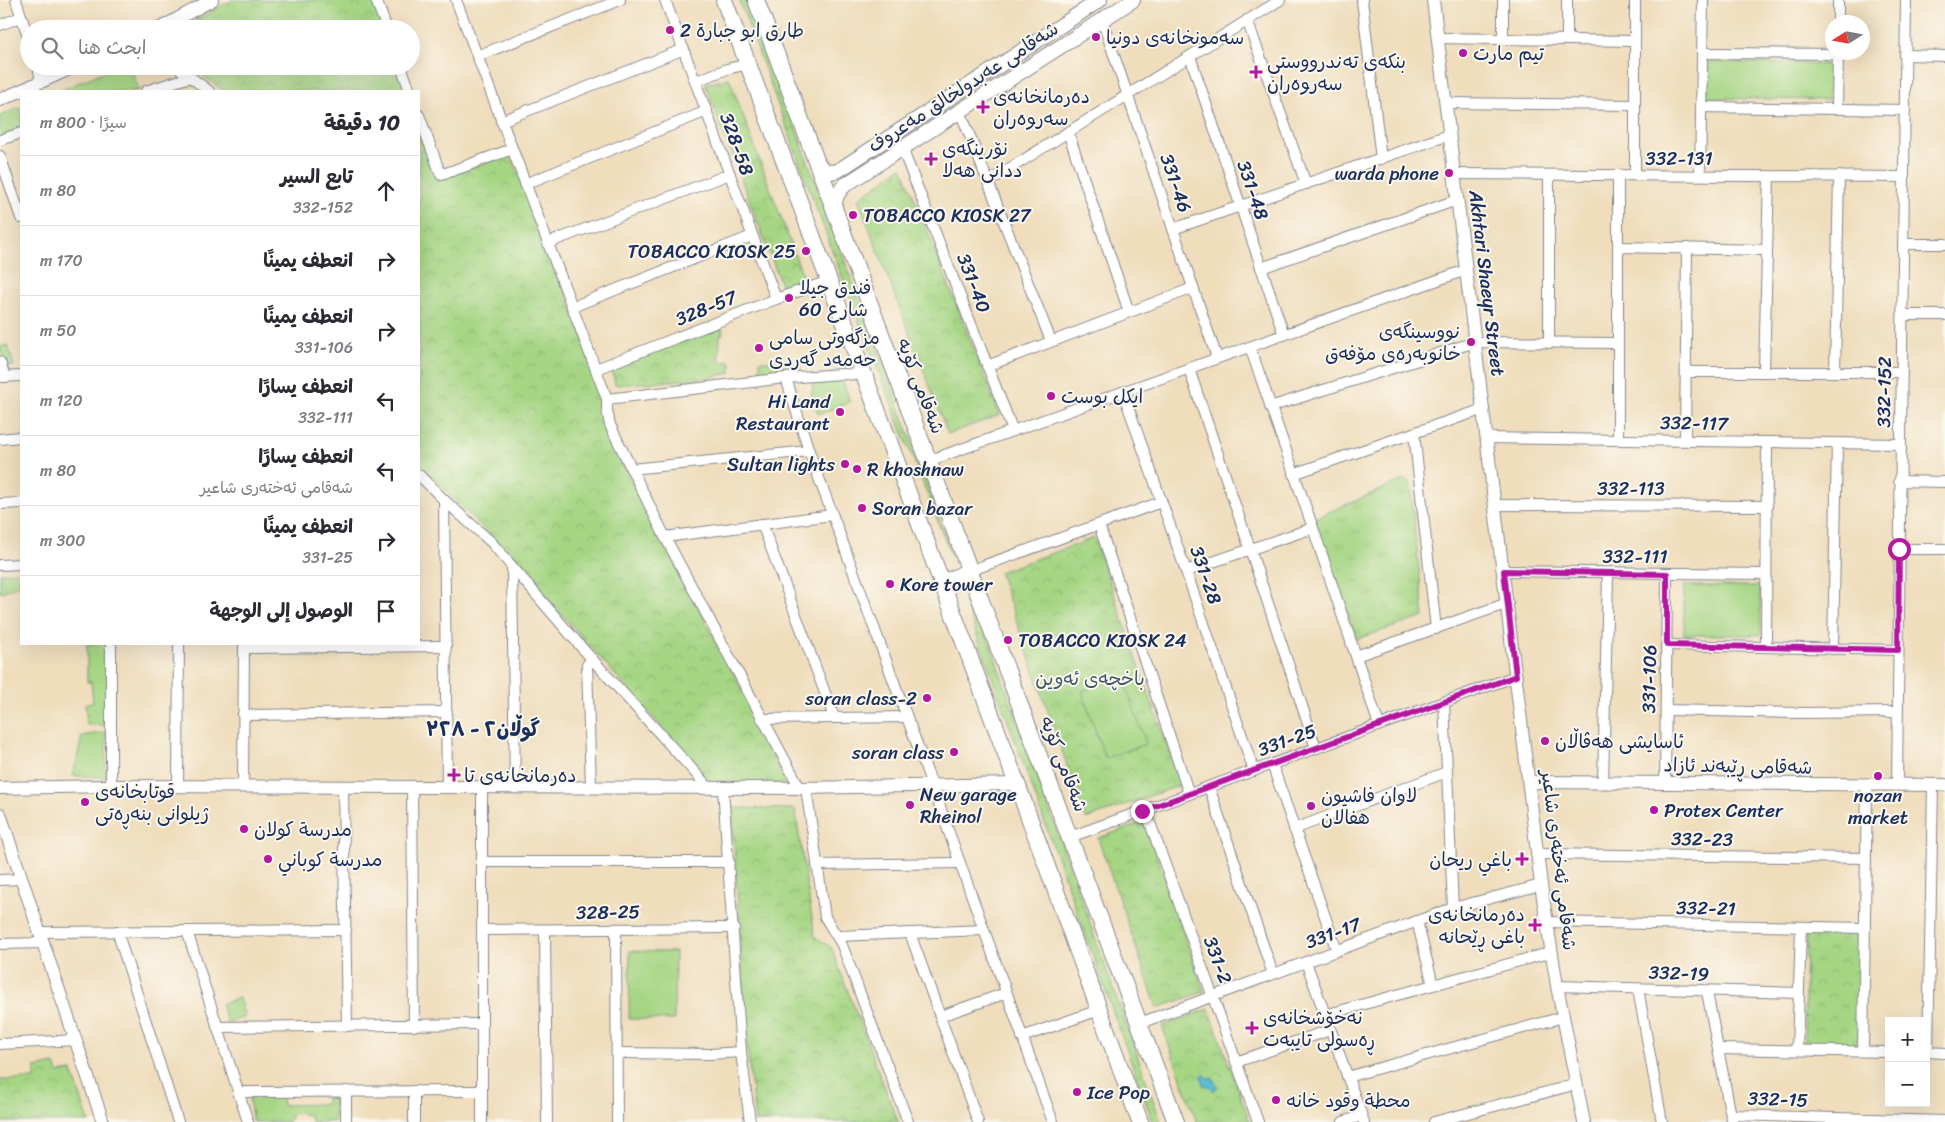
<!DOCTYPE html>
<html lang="ar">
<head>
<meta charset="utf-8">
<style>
  body { margin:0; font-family:Sriracha,"Playpen Sans Arabic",sans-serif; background:#f7f7f7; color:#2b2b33; direction:rtl }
  .controls { position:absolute; right:15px; bottom:15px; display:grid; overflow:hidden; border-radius:0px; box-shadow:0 5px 20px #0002 }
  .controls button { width:45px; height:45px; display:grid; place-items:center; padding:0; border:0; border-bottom:1px solid #e1e1e2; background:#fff; color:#2b2b33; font:25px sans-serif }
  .compass { position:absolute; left:1825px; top:15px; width:45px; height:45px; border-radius:50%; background:#fff; box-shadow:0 5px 20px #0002; rotate:259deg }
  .stop { position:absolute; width:15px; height:15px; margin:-11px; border:4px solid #b5179e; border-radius:50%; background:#fff }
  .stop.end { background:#b5179e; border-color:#fff; box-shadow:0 1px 5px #0008 }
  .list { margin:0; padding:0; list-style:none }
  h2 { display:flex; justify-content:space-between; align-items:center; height:65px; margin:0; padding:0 20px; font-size:21px }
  h2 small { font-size:16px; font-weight:400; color:#7c7c81 }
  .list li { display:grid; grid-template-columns:32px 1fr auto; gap:15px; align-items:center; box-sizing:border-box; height:70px; padding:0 20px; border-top:1px solid #e1e1e2 }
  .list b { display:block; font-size:19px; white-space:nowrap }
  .list p { margin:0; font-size:16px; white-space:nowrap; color:#7c7c81 }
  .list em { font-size:16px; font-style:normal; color:#7c7c81 }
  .icon { flex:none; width:28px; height:28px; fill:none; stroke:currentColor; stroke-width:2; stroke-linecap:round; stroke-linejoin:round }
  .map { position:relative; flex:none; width:1945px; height:1122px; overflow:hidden; direction:ltr }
  .search { position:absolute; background:#fff; box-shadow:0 5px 20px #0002; left:20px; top:20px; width:400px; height:55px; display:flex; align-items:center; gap:12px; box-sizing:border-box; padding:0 18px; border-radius:28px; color:#7c7c81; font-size:19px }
  .panel { position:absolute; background:#fff; box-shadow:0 5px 20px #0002; left:20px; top:90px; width:400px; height:555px; border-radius:0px; direction:rtl }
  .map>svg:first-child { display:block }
</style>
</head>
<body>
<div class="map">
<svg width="1945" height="1122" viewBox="0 0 1945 1122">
  <defs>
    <pattern id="grass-tufts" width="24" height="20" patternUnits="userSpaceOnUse" patternTransform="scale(1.25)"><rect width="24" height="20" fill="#a6d684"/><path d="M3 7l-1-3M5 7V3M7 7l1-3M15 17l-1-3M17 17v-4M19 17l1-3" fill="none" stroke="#8eb874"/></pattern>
    <pattern id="park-crowns" width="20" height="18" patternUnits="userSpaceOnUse" patternTransform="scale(1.25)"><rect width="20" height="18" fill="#a6d684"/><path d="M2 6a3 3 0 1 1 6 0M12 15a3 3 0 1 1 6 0" fill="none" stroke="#8eb874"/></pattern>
    <pattern id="water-ripples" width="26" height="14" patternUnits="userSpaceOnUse" patternTransform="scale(1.25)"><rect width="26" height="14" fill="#50b8ce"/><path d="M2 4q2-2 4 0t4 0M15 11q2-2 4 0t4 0" fill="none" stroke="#4296aa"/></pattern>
  </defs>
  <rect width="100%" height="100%" fill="#fbf7ec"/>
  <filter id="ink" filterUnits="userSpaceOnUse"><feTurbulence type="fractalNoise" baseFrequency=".02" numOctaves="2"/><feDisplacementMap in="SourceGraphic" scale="10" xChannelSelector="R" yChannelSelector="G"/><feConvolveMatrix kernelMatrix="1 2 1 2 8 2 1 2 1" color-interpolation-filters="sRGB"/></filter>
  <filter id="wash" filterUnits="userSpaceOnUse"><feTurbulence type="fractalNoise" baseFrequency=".0096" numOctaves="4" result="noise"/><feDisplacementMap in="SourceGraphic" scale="20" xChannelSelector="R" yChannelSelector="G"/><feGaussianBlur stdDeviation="1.12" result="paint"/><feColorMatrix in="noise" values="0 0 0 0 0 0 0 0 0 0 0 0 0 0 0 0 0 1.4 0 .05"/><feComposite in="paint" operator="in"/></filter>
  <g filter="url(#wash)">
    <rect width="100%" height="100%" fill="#efddbc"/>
    <polygon fill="url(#grass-tufts)" stroke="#608271" points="1403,480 1410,482 1424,617 1357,639 1313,519"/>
    <g fill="url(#park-crowns)" stroke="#608271">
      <polygon points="232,0 376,0 387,29 181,29"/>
      <polygon points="739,0 748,0 925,477 952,557 854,309"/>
      <polygon points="190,66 402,66 411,91 224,91"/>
      <polygon points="729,78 804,279 783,289 705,84"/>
      <polygon points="419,111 444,177 511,154 609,402 604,413 616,452 792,784 712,784 501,546 419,465"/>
      <polygon points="902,167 1000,415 948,434 858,199"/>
      <polygon points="722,328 723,334 720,335 719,361 731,362 731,373 707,378 617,385 615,384 612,368"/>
      <polygon points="1094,538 1181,785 1086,819 999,572"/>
      <polygon points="975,602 1161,1122 1153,1122 966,605"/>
      <polygon points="732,808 795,809 815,937 831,947 898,1122 755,1122 745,1025"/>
      <polygon points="1145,822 1204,992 1157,1008 1098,838"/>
      <polygon points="1806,934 1863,935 1860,1045 1804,1043"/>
      <polygon points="1209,1009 1250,1122 1197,1122 1162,1026"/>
      <polygon points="55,1064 58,1073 72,1071 89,1122 0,1122 0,1080 35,1079 35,1068"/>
    </g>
    <g fill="#a6d684" stroke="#608271">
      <polygon points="1708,62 1829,64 1828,100 1707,98"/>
      <polygon points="117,66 130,66 139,90 134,91 59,91"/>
      <polygon points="21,107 21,130 0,137 0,116"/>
      <polygon points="8,345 14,366 6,367 0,347"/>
      <polygon points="760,361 787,361 787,366 801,367 801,373 760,377"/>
      <polygon points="842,378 850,402 818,414 811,392 813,390 812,383"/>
      <polygon points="21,572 21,584 0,593 0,573"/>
      <polygon points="1684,586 1760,586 1761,635 1684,635"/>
      <polygon points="87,644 107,644 107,725 87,725 85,704 93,702 91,682 87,682"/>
      <polygon points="1123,677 1146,744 1105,758 1082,691"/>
      <polygon points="106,732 106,777 73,776 82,736"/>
      <polygon points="630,951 675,952 674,1020 629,1019"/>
      <polygon points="239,998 245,1017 227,1023 221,1004"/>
      <polygon points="282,1097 283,1105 326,1104 326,1097 334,1097 334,1122 311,1122 310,1115 293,1113 288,1122 253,1122 249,1099"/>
    </g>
    <polygon fill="url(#water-ripples)" stroke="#367496" points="1204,1074 1208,1078 1213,1078 1215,1083 1218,1086 1214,1091 1209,1086 1203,1085 1203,1080 1201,1077"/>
  </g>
  <g filter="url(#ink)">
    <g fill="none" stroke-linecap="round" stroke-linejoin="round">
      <defs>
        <g id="minor">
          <polyline points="16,0 29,40"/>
          <polyline points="376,0 387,29"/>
          <polyline points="456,0 607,399 607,410 610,425 665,537 800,788"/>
          <polyline points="665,0 776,299"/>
          <polyline points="1362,0 1381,159"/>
          <polyline points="1635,0 1635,175"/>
          <polyline points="1102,20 1217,358"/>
          <polyline points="1247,20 1306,184"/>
          <polyline points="1838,22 1838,0"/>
          <polyline points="0,25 21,17"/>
          <polyline points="1437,38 1635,41"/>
          <polyline points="1503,39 1503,0"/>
          <polyline points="1567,40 1567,0"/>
          <polyline points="1702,53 1838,54"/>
          <polyline points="1905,55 1945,56"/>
          <polyline points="477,56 620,0"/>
          <polyline points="1190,56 1284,335"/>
          <polyline points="38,66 41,81"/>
          <polyline points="176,66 209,91"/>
          <polyline points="401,66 410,91"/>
          <polyline points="696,81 727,69 748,64"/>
          <polyline points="146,91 190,77"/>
          <polyline points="1445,103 1635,105"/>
          <polyline points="1701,107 1905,110"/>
          <polyline points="1837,109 1838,52"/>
          <polyline points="960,111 1051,341"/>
          <polyline points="419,115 441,175 512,149"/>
          <polyline points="501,121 684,49"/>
          <polyline points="1068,132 1129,312"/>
          <polyline points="0,140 21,133"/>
          <polyline points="902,148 1013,431"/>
          <polyline points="0,156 21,218"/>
          <polyline points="1454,174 1904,177"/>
          <polyline points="1618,175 1618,439"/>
          <polyline points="1700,175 1703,0"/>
          <polyline points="988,182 1280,0"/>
          <polyline points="525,184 707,111"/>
          <polyline points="1173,229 1449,135"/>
          <polyline points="548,243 730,174"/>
          <polyline points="1903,244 1945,244"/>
          <polyline points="1618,247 1767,250"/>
          <polyline points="1261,268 1457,200"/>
          <polyline points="572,307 752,236"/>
          <polyline points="1903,315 1945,315"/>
          <polyline points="1549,343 1549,175"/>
          <polyline points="1250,347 1313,528 1379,725"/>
          <polyline points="0,362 5,377"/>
          <polyline points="987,366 1193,288"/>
          <polyline points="596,369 776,299 829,281"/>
          <polyline points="1189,369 1250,549 1316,748"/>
          <polyline points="1686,372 1901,372"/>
          <polyline points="1764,372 1769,176"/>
          <polyline points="1835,372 1839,176"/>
          <polyline points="0,377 21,376"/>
          <polyline points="786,378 809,451 932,785 1053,1122"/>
          <polyline points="1123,392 1186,571 1254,771"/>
          <polyline points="607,399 786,378 842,374 864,375"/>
          <polyline points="1270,407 1475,342 1618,343"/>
          <polyline points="1414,433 1436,629"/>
          <polyline points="1487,438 1900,444"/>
          <polyline points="0,439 21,437"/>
          <polyline points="1685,440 1687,248"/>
          <polyline points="928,461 1466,270"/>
          <polyline points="631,469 809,451"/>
          <polyline points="1293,474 1484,409"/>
          <polyline points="419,475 444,500 491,542 582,648 709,788"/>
          <polyline points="1899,481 1945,482"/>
          <polyline points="444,500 447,787"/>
          <polyline points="0,504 21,503"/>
          <polyline points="1495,505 1767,506"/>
          <polyline points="762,524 834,717"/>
          <polyline points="1099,525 1189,794"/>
          <polyline points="665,537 832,515"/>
          <polyline points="1899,549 1945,549"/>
          <polyline points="0,565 21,564"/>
          <polyline points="512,567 515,788"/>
          <polyline points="969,571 1161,502"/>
          <polyline points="1186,571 1313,528"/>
          <polyline points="1504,571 1766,574"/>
          <polyline points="111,644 111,786"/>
          <polyline points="1667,645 1898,650"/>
          <polyline points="1766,647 1767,442"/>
          <polyline points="244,648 446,646"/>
          <polyline points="1833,649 1837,443"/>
          <polyline points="1356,656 1508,603"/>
          <polyline points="1444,702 1453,908"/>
          <polyline points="1666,710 1799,713 1897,712"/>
          <polyline points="243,715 447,712"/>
          <polyline points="762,719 907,717"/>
          <polyline points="1272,764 1337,951"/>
          <polyline points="1603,783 1608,574"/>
          <polyline points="1665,784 1667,574"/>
          <polyline points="1897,785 1906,0"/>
          <polyline points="178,786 179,644"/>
          <polyline points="243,787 244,644"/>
          <polyline points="343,787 347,1026"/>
          <polyline points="412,787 414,1026"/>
          <polyline points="482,787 482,1122"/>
          <polyline points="591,787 587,665 592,659"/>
          <polyline points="1209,787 1273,974"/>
          <polyline points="723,788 741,1052 750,1122"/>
          <polyline points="806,788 825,917 842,945 908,1122"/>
          <polyline points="1145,809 1258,1122"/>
          <polyline points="1294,829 1447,772"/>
          <polyline points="1070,837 1516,676"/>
          <polyline points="1538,854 1865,858"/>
          <polyline points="482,862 729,862"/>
          <polyline points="817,865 960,863"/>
          <polyline points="0,880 22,879"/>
          <polyline points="1417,921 1433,985"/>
          <polyline points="1546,922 1865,928"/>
          <polyline points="482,930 734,928"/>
          <polyline points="616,930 617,1122"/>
          <polyline points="117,931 178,1122"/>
          <polyline points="187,931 248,1122"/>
          <polyline points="545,931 547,1122"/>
          <polyline points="40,932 346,930"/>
          <polyline points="910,933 978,1122"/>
          <polyline points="838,936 984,930"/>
          <polyline points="0,944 43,943"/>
          <polyline points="1306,962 1364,1122"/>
          <polyline points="1557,986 1799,993"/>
          <polyline points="1638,989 1662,1122"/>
          <polyline points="1707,992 1732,1121"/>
          <polyline points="1325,1015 1552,952"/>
          <polyline points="941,1016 1006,993"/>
          <polyline points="1140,1023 1453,908 1541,885"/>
          <polyline points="217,1027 482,1024"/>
          <polyline points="1022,1037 1099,1010"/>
          <polyline points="0,1044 76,1040"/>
          <polyline points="1718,1049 1889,1052"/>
          <polyline points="1797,1050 1801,928"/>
          <polyline points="1863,1051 1867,785"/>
          <polyline points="1926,1052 1945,1053"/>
          <polyline points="617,1053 710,1054 741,1052"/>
          <polyline points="1928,1053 1933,785"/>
          <polyline points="1236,1062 1330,1030"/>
          <polyline points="1347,1077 1563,1017"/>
          <polyline points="346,1091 346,1122"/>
          <polyline points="414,1091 414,1122"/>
          <polyline points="238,1092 481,1091"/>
          <polyline points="1731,1115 1945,1121"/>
          <polyline points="1343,1122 1361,1116"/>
          <polyline points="1434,1122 1577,1084"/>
        </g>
        <g id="tertiary">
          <polyline points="1433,0 1541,885 1557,986 1584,1122"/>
          <polyline points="159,29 212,0"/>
          <polyline points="0,100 76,66"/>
          <polyline points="1530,782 1945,785"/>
          <polyline points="0,788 111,786 800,788 1017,784"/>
          <polyline points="0,814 103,1122"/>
        </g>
        <g id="secondary">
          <path d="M817,162C823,171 829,174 839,170L1100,0"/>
          <path d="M835,210C834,199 837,193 845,185L1133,0"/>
        </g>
        <g id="trunk">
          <polyline points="724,0 1017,784 1140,1122"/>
          <polyline points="756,0 1176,1122"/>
          <polyline points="942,584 969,571"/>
        </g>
      </defs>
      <use href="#minor" stroke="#85868d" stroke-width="12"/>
      <use href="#tertiary" stroke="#85868d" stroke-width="14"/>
      <use href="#secondary" stroke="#85868d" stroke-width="16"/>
      <use href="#trunk" stroke="#85868d" stroke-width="18"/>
      <use href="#minor" stroke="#fff" stroke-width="10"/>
      <use href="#tertiary" stroke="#fff" stroke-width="12"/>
      <use href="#secondary" stroke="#fff" stroke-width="14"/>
      <use href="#trunk" stroke="#fff" stroke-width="16"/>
    </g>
  </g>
  <g fill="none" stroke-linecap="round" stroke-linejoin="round" filter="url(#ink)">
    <polyline stroke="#b5179e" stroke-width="6" points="1142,811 1516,676 1504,571 1667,574 1667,645 1898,650 1899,549"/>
  </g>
  <g fill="#b5179e" stroke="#fbf7ec" stroke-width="2">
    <circle cx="670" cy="30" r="5"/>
    <circle cx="1096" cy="37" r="5"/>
    <circle cx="1463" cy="53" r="5"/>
    <path d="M1253.5 64.5h5v5h5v5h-5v5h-5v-5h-5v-5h5z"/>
    <path d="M980.5 99.5h5v5h5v5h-5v5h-5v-5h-5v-5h5z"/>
    <path d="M928.5 151.5h5v5h5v5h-5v5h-5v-5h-5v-5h5z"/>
    <circle cx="1449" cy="173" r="5"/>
    <circle cx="853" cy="215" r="5"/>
    <circle cx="806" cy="251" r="5"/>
    <circle cx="789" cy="298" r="5"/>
    <circle cx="1471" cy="342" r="5"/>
    <circle cx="759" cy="348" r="5"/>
    <circle cx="1051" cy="396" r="5"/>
    <circle cx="840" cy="412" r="5"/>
    <circle cx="845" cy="464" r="5"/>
    <circle cx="857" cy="469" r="5"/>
    <circle cx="862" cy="508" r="5"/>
    <circle cx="890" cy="584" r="5"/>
    <circle cx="1008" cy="640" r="5"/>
    <circle cx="927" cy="698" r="5"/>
    <circle cx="1545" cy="741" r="5"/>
    <circle cx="954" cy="752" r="5"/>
    <path d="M451.5 767.5h5v5h5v5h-5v5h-5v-5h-5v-5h5z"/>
    <circle cx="1878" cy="776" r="5"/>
    <circle cx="85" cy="802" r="5"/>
    <circle cx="910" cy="805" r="5"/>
    <circle cx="1311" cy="806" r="5"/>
    <circle cx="1654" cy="810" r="5"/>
    <circle cx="244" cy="829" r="5"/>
    <circle cx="268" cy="859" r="5"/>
    <path d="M1519.5 851.5h5v5h5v5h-5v5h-5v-5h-5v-5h5z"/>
    <path d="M1532.5 917.5h5v5h5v5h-5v5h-5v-5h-5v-5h5z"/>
    <path d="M1249.5 1020.5h5v5h5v5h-5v5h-5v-5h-5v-5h5z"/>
    <circle cx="1077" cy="1092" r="5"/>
    <circle cx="1276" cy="1100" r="5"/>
  </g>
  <g text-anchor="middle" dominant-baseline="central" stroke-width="4" stroke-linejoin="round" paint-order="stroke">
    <g font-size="19" fill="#1b2f5e" stroke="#fbf7ec" text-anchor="start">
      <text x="680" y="30">طارق ابو جبارة 2</text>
      <text x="1106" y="37">سەمونخانەی دونیا</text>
      <text x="1473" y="53">تيم مارت</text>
      <text x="1267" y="61">بنکەی تەندرووستی<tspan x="1267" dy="22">سەروەران</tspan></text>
      <text x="993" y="96">دەرمانخانەی<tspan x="993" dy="22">سەروەران</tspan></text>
      <text x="942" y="148">نۆرینگەی<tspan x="942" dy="22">ددانی هەلا</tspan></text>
      <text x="1439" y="173" text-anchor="end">warda phone</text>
      <text x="863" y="215">TOBACCO KIOSK 27</text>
      <text x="796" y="251" text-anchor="end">TOBACCO KIOSK 25</text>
      <text x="799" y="287">فندق جيلا<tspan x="799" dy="22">شارع 60</tspan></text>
      <text x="1461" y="331" text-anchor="end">نووسینگەی<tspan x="1461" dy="22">خانوبەرەی مۆفەق</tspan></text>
      <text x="769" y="337">مزگەوتی سامی<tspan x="769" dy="22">حەمەد گەردی</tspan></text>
      <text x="1061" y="396">ايكل بوست</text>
      <text x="830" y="401" text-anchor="end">Hi Land<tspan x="830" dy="22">Restaurant</tspan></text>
      <text x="835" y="464" text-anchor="end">Sultan lights</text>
      <text x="867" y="469">R khoshnaw</text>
      <text x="872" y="508">Soran bazar</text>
      <text x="900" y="584">Kore tower</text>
      <text x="1018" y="640">TOBACCO KIOSK 24</text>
      <text x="917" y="698" text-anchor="end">soran class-2</text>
      <text x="1555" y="741">ئاسایشی هەڤاڵان</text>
      <text x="944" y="752" text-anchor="end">soran class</text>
      <text x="464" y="775">دەرمانخانەی تا</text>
      <text x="95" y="791">قوتابخانەی<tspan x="95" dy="22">ژیلوانی بنەڕەتی</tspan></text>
      <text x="920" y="794">New garage<tspan x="920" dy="22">Rheinol</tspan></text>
      <text x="1321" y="795">لاوان فاشيون<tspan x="1321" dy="22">هفالان</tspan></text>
      <text x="1878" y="795" text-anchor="middle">nozan<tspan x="1878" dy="22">market</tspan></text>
      <text x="1664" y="810">Protex Center</text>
      <text x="254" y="829">مدرسة كولان</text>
      <text x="278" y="859">مدرسة كوباني</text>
      <text x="1512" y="859" text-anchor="end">باغي ريحان</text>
      <text x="1525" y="914" text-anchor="end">دەرمانخانەی<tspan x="1525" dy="22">باغی ڕێحانە</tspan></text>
      <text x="1263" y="1017">نەخۆشخانەی<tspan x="1263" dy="22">ڕەسولی تایبەت</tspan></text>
      <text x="1087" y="1092">Ice Pop</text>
      <text x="1286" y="1100">محطة وقود خانه</text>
    </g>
    <g font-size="19" fill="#1b2f5e" stroke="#fbf7ec">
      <text transform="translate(963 87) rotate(-33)">شەقامی عەبدولخالق مەعروف</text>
      <text transform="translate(737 144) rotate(70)">328-58</text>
      <text x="1679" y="158">332-131</text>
      <text transform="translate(1176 183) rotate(71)">331-46</text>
      <text transform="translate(1253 190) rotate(71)">331-48</text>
      <text transform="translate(974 283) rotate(69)">331-40</text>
      <text transform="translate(1487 283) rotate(83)">Akhtari Shaeyr Street</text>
      <text transform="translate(706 308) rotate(-22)">328-57</text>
      <text transform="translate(921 386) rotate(69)">شەقامی کۆیە</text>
      <text transform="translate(1884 392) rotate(-89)">332-152</text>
      <text transform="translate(1694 423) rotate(1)">332-117</text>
      <text x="1631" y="488">332-113</text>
      <text x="1635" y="556">332-111</text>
      <text transform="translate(1206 575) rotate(71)">331-28</text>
      <text transform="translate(1649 679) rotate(-89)">331-106</text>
      <text transform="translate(1287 740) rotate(-20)">331-25</text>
      <text transform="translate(1064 764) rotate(69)">شەقامی کۆیە</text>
      <text transform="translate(1738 766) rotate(1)">شەقامی ڕێبەند ئازاد</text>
      <text transform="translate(1702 839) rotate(1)">332-23</text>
      <text transform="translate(1559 860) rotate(83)">شەقامی ئەختەری شاعیر</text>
      <text transform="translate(1706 908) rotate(1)">332-21</text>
      <text transform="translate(608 912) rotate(-1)">328-25</text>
      <text transform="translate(1333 933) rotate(-20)">331-17</text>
      <text transform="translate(1218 960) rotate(70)">331-2</text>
      <text transform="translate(1679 973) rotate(2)">332-19</text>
      <text transform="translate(1778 1099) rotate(2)">332-15</text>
    </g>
    <g font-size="19" fill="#3e5968" stroke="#fbf7ec">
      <text x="1090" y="678">باخچەی ئەوین</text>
    </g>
    <g font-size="20" font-weight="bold" fill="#1b2f5e" stroke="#fbf7ec">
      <text x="483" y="729">گوڵان٢ - ٣٢٨</text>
    </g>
  </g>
</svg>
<div class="controls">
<button>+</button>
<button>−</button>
</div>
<svg class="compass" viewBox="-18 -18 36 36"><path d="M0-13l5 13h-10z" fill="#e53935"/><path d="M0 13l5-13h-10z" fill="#7c7c81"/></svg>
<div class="stop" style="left:1899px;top:549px"></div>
<div class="stop end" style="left:1142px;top:811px"></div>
<div class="search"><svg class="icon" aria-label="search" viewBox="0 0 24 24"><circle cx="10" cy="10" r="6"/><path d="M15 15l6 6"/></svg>ابحث هنا</div>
<section class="panel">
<h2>10 دقيقة<small>سيرًا · 800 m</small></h2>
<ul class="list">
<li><svg class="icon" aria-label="ahead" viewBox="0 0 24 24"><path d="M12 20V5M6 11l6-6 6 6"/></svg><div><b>تابع السير</b><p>332-152</p></div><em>80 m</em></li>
<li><svg class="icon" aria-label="right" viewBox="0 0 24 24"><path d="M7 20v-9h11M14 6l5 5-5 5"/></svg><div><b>انعطف يمينًا</b></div><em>170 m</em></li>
<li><svg class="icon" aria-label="right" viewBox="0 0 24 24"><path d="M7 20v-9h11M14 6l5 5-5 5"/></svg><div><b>انعطف يمينًا</b><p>331-106</p></div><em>50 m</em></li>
<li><svg class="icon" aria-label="left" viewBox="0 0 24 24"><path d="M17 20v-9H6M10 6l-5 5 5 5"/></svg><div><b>انعطف يسارًا</b><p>332-111</p></div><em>120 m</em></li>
<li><svg class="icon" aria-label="left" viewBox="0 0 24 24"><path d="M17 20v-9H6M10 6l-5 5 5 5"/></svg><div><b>انعطف يسارًا</b><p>شەقامی ئەختەری شاعیر</p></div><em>80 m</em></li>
<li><svg class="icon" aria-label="right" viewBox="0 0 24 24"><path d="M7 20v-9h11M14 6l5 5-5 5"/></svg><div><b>انعطف يمينًا</b><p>331-25</p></div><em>300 m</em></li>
<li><svg class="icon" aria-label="arrive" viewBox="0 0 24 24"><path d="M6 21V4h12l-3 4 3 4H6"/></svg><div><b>الوصول إلى الوجهة</b></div></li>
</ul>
</section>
</div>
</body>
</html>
